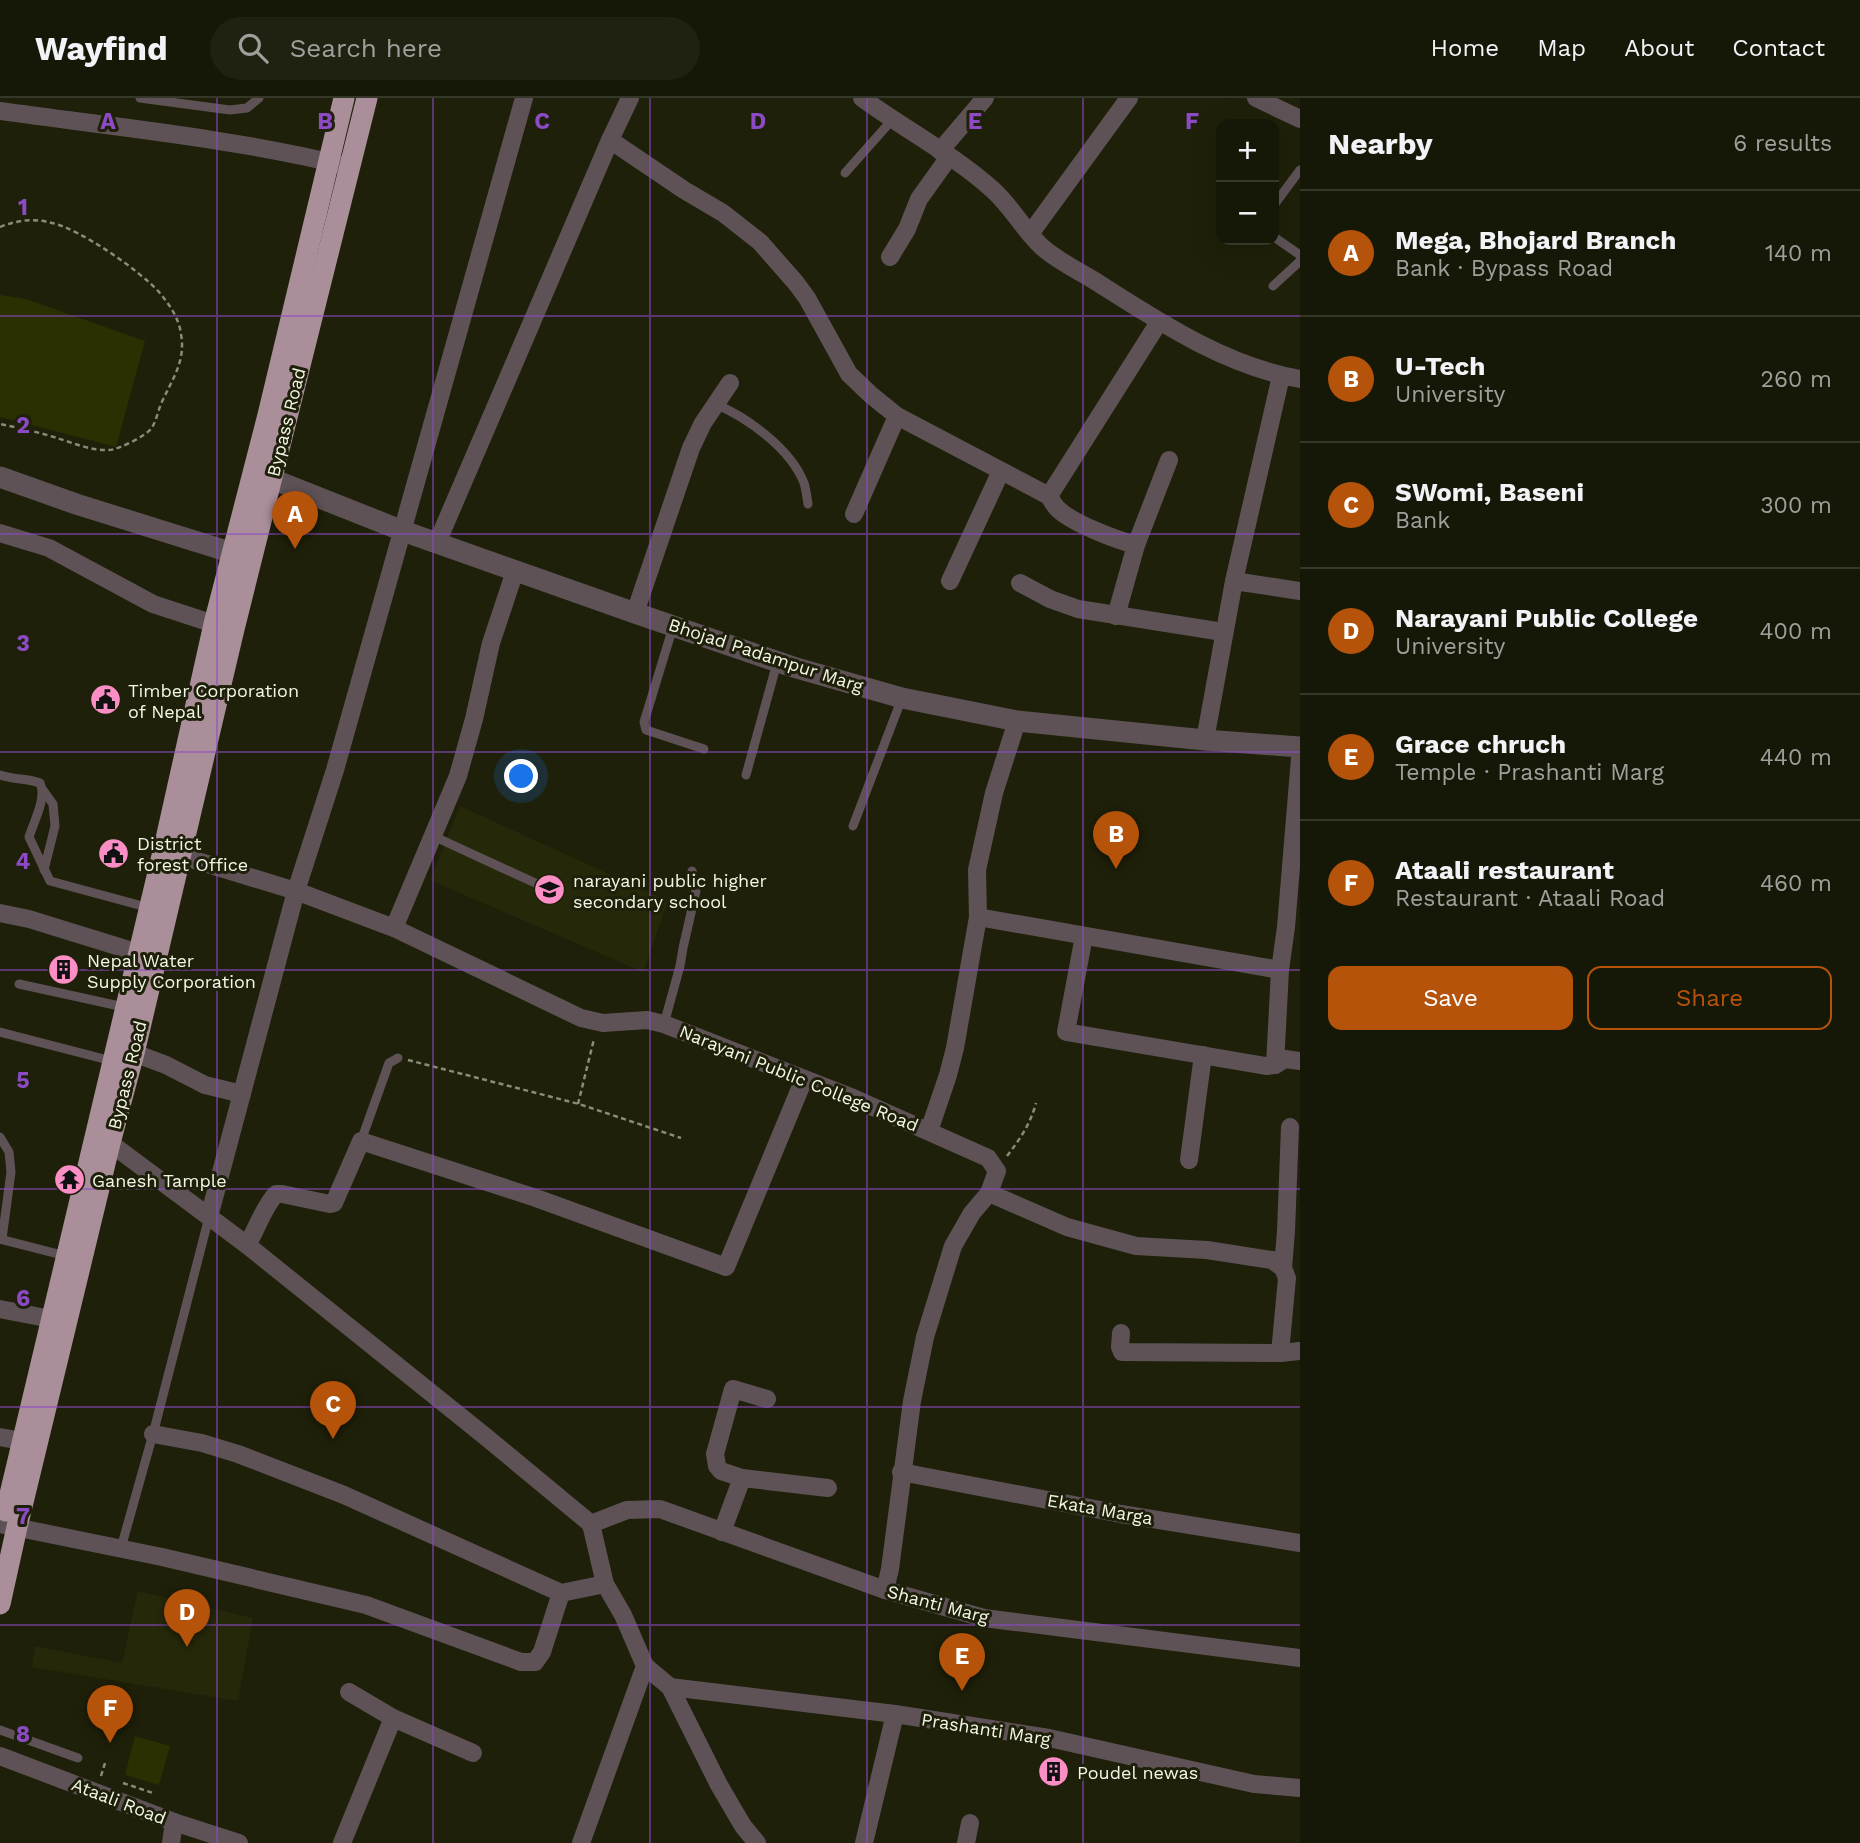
<!DOCTYPE html>
<html lang="en">
<head>
<meta charset="utf-8">
<style>
  body { margin:0; font-family:"Work Sans",sans-serif; background:#1f2111; color:#f1f3f6 }
  .controls { position:absolute; right:21px; top:21px; display:grid; overflow:hidden; border-radius:14px; box-shadow:0 7px 28px #0002 }
  .controls button { width:63px; height:63px; display:grid; place-items:center; padding:0; border:0; border-bottom:2px solid #353728; background:#161807; color:#f1f3f6; font:35px sans-serif }
  .you { position:absolute; left:522px; top:679px; width:24px; height:24px; margin:-18px; border:5px solid #fff; border-radius:50%; background:#1a73e8; box-shadow:0 0 0 10px #1a73e833 }
  .badge { display:grid; place-items:center; width:46px; height:46px; border-radius:50%; background:#b45309; color:#fff; font-size:23px; font-weight:700 }
  .pin { position:absolute; translate:-50% -58px; filter:drop-shadow(0 2px 4px #0008) }
  .pin::after { content:''; position:absolute; top:37px; width:24px; height:21px; background:inherit; clip-path:polygon(0 0,100% 0,50% 100%) }
  .list { margin:0; padding:0; list-style:none }
  h2 { display:flex; justify-content:space-between; align-items:center; height:91px; margin:0; padding:0 28px; font-size:30px }
  h2 small { font-size:23px; font-weight:400; color:#9ea09b }
  .list li { display:grid; grid-template-columns:46px 1fr auto; gap:21px; align-items:center; box-sizing:border-box; height:126px; padding:0 28px; border-top:2px solid #353728 }
  .list b { display:block; font-size:26px; white-space:nowrap }
  .list p { margin:0; font-size:23px; white-space:nowrap; color:#9ea09b }
  .list em { font-size:23px; font-style:normal; color:#9ea09b }
  .actions { display:flex; gap:14px; padding:21px 28px }
  .actions a { flex:1; padding:16px 0; border:2px solid #b45309; border-radius:14px; text-align:center; font-size:24px; color:#b45309 }
  .actions .main { background:#b45309; color:#fff }
  .icon { flex:none; width:38px; height:38px; fill:none; stroke:currentColor; stroke-width:2; stroke-linecap:round; stroke-linejoin:round }
  .map { position:relative; flex:none; width:1300px; height:1745px; overflow:hidden }
  header { display:flex; align-items:center; gap:42px; box-sizing:border-box; height:98px; padding:0 35px; background:#161807; border-bottom:2px solid #353728 }
  header strong { font-size:33px }
  nav { display:flex; gap:38px; margin-inline-start:auto; font-size:24px }
  .search { width:490px; height:63px; background:#1f2111; display:flex; align-items:center; gap:18px; box-sizing:border-box; padding:0 24px; border-radius:38px; color:#9ea09b; font-size:26px }
  main { display:flex }
  aside { flex:1; background:#161807 }
  .map>svg:first-child { display:block }
</style>
</head>
<body>
<header>
<strong>Wayfind</strong>
<div class="search"><svg class="icon" aria-label="search" viewBox="0 0 24 24"><circle cx="10" cy="10" r="6"/><path d="M15 15l6 6"/></svg>Search here</div>
<nav><a>Home</a><a>Map</a><a>About</a><a>Contact</a></nav>
</header>
<main>
<div class="map">
<svg width="1300" height="1745" viewBox="0 0 1300 1745">
  <rect width="100%" height="100%" fill="#1e2009"/>
  <g fill="#262909">
    <polygon points="460,708 668,803 643,874 430,782"/>
    <polygon points="138,1493 253,1520 238,1603 32,1569 35,1548 122,1565"/>
  </g>
  <g fill="#2c2f01">
    <polygon points="0,197 26,201 145,243 116,349 0,319"/>
    <polygon points="135,1638 170,1648 159,1687 125,1677"/>
  </g>
  <g fill="none" stroke-linecap="round" stroke-linejoin="round">
    <g stroke="#898c79" stroke-width="2.5" stroke-dasharray="5 3.5" stroke-linecap="butt">
      <path d="M0,129C17,122 34,120 52,125C80,131 139,172 159,194C169,206 179,220 181,236C186,264 172,281 161,306C158,313 156,324 151,331C145,338 118,352 109,352C92,353 73,345 57,340C38,334 19,330 0,326"/>
      <polyline points="408,962 579,1006 681,1040"/>
      <polyline points="578,1006 594,941"/>
      <path d="M1007,1058C1020,1041 1030,1027 1036,1005"/>
      <polyline points="101,1678 105,1665"/>
      <polyline points="123,1685 153,1695"/>
    </g>
    <g stroke="#5e5257" stroke-width="9">
      <polyline points="140,0 230,12 247,10 259,0"/>
      <polyline points="845,75 892,22"/>
      <polyline points="1274,107 1300,72"/>
      <polyline points="1274,139 1300,157"/>
      <polyline points="1273,188 1300,163"/>
      <path d="M715,306C747,319 791,351 804,385C806,391 807,400 808,406"/>
      <polyline points="673,529 644,624 646,632 704,651"/>
      <path d="M0,677C14,682 27,680 40,685C47,700 34,723 29,739L50,783L150,810"/>
      <polyline points="746,677 777,565"/>
      <polyline points="43,692 53,706 55,728 44,772"/>
      <polyline points="853,728 902,600"/>
      <polyline points="433,738 559,796"/>
      <polyline points="19,886 124,909"/>
      <polyline points="664,926 680,868 683,850 696,793 692,773"/>
      <polyline points="0,934 112,963"/>
      <polyline points="0,1039 9,1054 11,1074 2,1141"/>
      <polyline points="361,1043 389,965 398,960"/>
      <polyline points="0,1141 66,1158"/>
      <polyline points="121,1450 153,1336 209,1119"/>
      <polyline points="0,1632 78,1660"/>
    </g>
    <g stroke="#5e5257" stroke-width="18">
      <path d="M862,0C904,31 953,56 993,92C1011,108 1023,131 1041,148C1056,162 1077,172 1095,183C1158,223 1225,268 1300,281"/>
      <polyline points="1256,0 1300,21"/>
      <path d="M0,13C114,29 230,40 342,67"/>
      <polyline points="610,42 684,92 723,115 760,144 796,185 807,200 849,276 871,297 897,318 1049,398 1159,224"/>
      <polyline points="940,53 985,0"/>
      <polyline points="1030,136 1129,0"/>
      <polyline points="890,159 907,131 919,101 949,59"/>
      <path d="M1049,398C1052,403 1055,409 1059,412C1074,426 1117,442 1136,447"/>
      <polyline points="854,416 897,318"/>
      <polyline points="0,435 49,450 153,506 214,526"/>
      <polyline points="437,445 610,42 630,0"/>
      <polyline points="950,483 1001,373"/>
      <polyline points="1234,483 1300,493"/>
      <polyline points="1020,485 1050,501 1078,511 1223,534"/>
      <polyline points="635,515 691,350 703,325 730,285"/>
      <polyline points="1116,518 1136,447 1169,362"/>
      <polyline points="1205,642 1234,483 1281,278"/>
      <polyline points="181,758 296,793 394,830 581,920 603,925 647,922 664,926 853,1000 988,1060 997,1073 989,1095 972,1115 953,1148 925,1239 912,1303 890,1471 885,1492"/>
      <polyline points="0,815 29,821 139,855"/>
      <polyline points="978,819 1280,872"/>
      <polyline points="394,830 458,678 474,621 491,545 515,473"/>
      <polyline points="1084,838 1066,934 1266,968 1275,967 1285,961 1300,963"/>
      <polyline points="134,955 166,967 205,987 242,996"/>
      <polyline points="1275,967 1280,872 1286,829 1300,660"/>
      <polyline points="929,1033 948,977 955,950 978,819 977,772 994,695 1017,623"/>
      <polyline points="110,1045 247,1147 486,1339 591,1426 605,1486 561,1495 344,1397 238,1356 202,1345 153,1336"/>
      <polyline points="1189,1062 1203,957"/>
      <polyline points="989,1095 1067,1129 1136,1148 1207,1152 1272,1162 1283,1170 1287,1180 1280,1255 1300,1253"/>
      <polyline points="209,1119 296,793 335,672 524,0"/>
      <path d="M247,1147C256,1133 264,1108 276,1096H282L330,1106L334,1105L361,1043L536,1100L726,1169L804,981"/>
      <polyline points="1283,1170 1286,1133 1290,1029"/>
      <polyline points="0,1211 51,1221"/>
      <polyline points="1121,1235 1120,1249 1122,1254 1280,1255"/>
      <polyline points="767,1301 733,1291 715,1356 717,1368 721,1373 742,1380 828,1390"/>
      <polyline points="0,1339 22,1343"/>
      <polyline points="901,1374 1121,1416 1300,1445"/>
      <polyline points="0,1426 162,1459 366,1507 521,1564 535,1564 542,1554 561,1495"/>
      <polyline points="591,1426 627,1412 660,1411 885,1492 984,1520 1300,1560"/>
      <polyline points="722,1434 742,1380"/>
      <polyline points="645,1568 670,1589 719,1687 743,1728 757,1745"/>
      <polyline points="670,1589 895,1616 1049,1640 1254,1686 1300,1690"/>
      <polyline points="349,1594 393,1620 473,1655"/>
      <polyline points="0,1658 174,1724 239,1745"/>
      <polyline points="171,1745 174,1724"/>
      <polyline points="342,1745 393,1620"/>
      <polyline points="581,1745 645,1568 623,1517 605,1486"/>
      <polyline points="864,1745 895,1616"/>
      <polyline points="966,1745 970,1725"/>
    </g>
    <g stroke="#5e5257" stroke-width="21">
      <polyline points="255,376 272,381 403,433 635,515 793,569 902,600 1017,623 1205,642 1300,649"/>
      <polyline points="0,379 76,406 249,460"/>
    </g>
    <g stroke="#aa8f9b" stroke-width="21">
      <polyline points="6,1413 166,741 214,526 268,317 344,0"/>
      <polyline points="0,1506 17,1429 110,1045 134,955 234,531 367,0"/>
    </g>
  </g>
  <path fill="none" stroke="#8d4ac5" stroke-width="2" stroke-opacity="0.55" d="M217,0V1745M433,0V1745M650,0V1745M867,0V1745M1083,0V1745M0,218H1300M0,436H1300M0,654H1300M0,872H1300M0,1091H1300M0,1309H1300M0,1527H1300"/>
  <defs>
    <symbol id="civic-disc" viewBox="-11 -11 22 22"><circle r="9.5" fill="#fb8fc5" stroke="#1e2009"/><path d="M-.6-6.5H3V-4.5H.6V-3L4-1V1h2V6H-6V1h2V-1L-.6-3ZM-1.2 2.5V6h2.4V2.5Z" fill="#111"/></symbol>
    <symbol id="school-disc" viewBox="-11 -11 22 22"><circle r="9.5" fill="#fb8fc5" stroke="#1e2009"/><path d="M0-5L7-2L0 1L-7-2ZM-4 1L0 2.5L4 1V4Q0 6-4 4Z" fill="#111"/></symbol>
    <symbol id="building-disc" viewBox="-11 -11 22 22"><circle r="9.5" fill="#fb8fc5" stroke="#1e2009"/><path d="M-4-6H4V6H1V3H-1V6H-4ZM-2.5-4.3h1.7v1.8h-1.7ZM.8-4.3h1.7v1.8H.8ZM-2.5-1h1.7V.8h-1.7ZM.8-1h1.7V.8H.8Z" fill="#111"/></symbol>
    <symbol id="temple-disc" viewBox="-11 -11 22 22"><circle r="9.5" fill="#fb8fc5" stroke="#1e2009"/><path d="M0-6L5-2H3V0L6.5 2.5H4V6H1.5V3h-3V6H-4V2.5H-6.5L-3 0V-2H-5Z" fill="#111"/></symbol>
  </defs>
  <g fill-rule="evenodd">
    <use href="#civic-disc" x="88" y="584" width="35" height="35"/>
    <use href="#civic-disc" x="96" y="738" width="35" height="35"/>
    <use href="#school-disc" x="532" y="774" width="35" height="35"/>
    <use href="#building-disc" x="46" y="854" width="35" height="35"/>
    <use href="#temple-disc" x="52" y="1064" width="35" height="35"/>
    <use href="#building-disc" x="1036" y="1656" width="35" height="35"/>
  </g>
  <g text-anchor="middle" dominant-baseline="central" stroke-width="6" stroke-linejoin="round" paint-order="stroke">
    <g font-size="18" fill="#f4f7e8" stroke="#1e2009">
      <text transform="translate(286 324) rotate(-76)">Bypass Road</text>
      <text transform="translate(766 557) rotate(18)">Bhojad Padampur Marg</text>
      <text transform="translate(127 977) rotate(-76)">Bypass Road</text>
      <text transform="translate(799 980) rotate(22)">Narayani Public College Road</text>
      <text transform="translate(1100 1411) rotate(10)">Ekata Marga</text>
      <text transform="translate(938 1506) rotate(15)">Shanti Marg</text>
      <text transform="translate(986 1631) rotate(9)">Prashanti Marg</text>
      <text transform="translate(119 1703) rotate(21)">Ataali Road</text>
    </g>
    <g font-size="18" fill="#f4f7e8" stroke="#1e2009" text-anchor="start">
      <text x="128" y="592">Timber Corporation<tspan x="128" dy="21">of Nepal</tspan></text>
      <text x="137" y="745">District<tspan x="137" dy="21">forest Office</tspan></text>
      <text x="573" y="782">narayani public higher<tspan x="573" dy="21">secondary school</tspan></text>
      <text x="87" y="862">Nepal Water<tspan x="87" dy="21">Supply Corporation</tspan></text>
      <text x="92" y="1082">Ganesh Tample</text>
      <text x="1077" y="1674">Poudel newas</text>
    </g>
  </g>
  <g font-size="23" text-anchor="middle" font-weight="bold" fill="#8d4ac5" stroke="#1e2009" stroke-width="6" stroke-linejoin="round" paint-order="stroke">
    <text x="108" y="31">A</text>
    <text x="325" y="31">B</text>
    <text x="542" y="31">C</text>
    <text x="758" y="31">D</text>
    <text x="975" y="31">E</text>
    <text x="1192" y="31">F</text>
    <text x="23" y="117">1</text>
    <text x="23" y="335">2</text>
    <text x="23" y="553">3</text>
    <text x="23" y="771">4</text>
    <text x="23" y="990">5</text>
    <text x="23" y="1208">6</text>
    <text x="23" y="1426">7</text>
    <text x="23" y="1644">8</text>
  </g>
</svg>
<div class="controls">
<button>+</button>
<button>−</button>
</div>
<div class="you"></div>
<div class="pin badge" style="left:295px;top:451px">A</div>
<div class="pin badge" style="left:1116px;top:771px">B</div>
<div class="pin badge" style="left:333px;top:1341px">C</div>
<div class="pin badge" style="left:187px;top:1549px">D</div>
<div class="pin badge" style="left:962px;top:1593px">E</div>
<div class="pin badge" style="left:110px;top:1645px">F</div>
</div>
<aside>
<h2>Nearby<small>6 results</small></h2>
<ul class="list">
<li><span class="badge">A</span><div><b>Mega, Bhojard Branch</b><p>Bank · Bypass Road</p></div><em>140 m</em></li>
<li><span class="badge">B</span><div><b>U-Tech</b><p>University</p></div><em>260 m</em></li>
<li><span class="badge">C</span><div><b>SWomi, Baseni</b><p>Bank</p></div><em>300 m</em></li>
<li><span class="badge">D</span><div><b>Narayani Public College</b><p>University</p></div><em>400 m</em></li>
<li><span class="badge">E</span><div><b>Grace chruch</b><p>Temple · Prashanti Marg</p></div><em>440 m</em></li>
<li><span class="badge">F</span><div><b>Ataali restaurant</b><p>Restaurant · Ataali Road</p></div><em>460 m</em></li>
</ul>
<div class="actions"><a class="main">Save</a><a>Share</a></div>
</aside>
</main>
</body>
</html>
